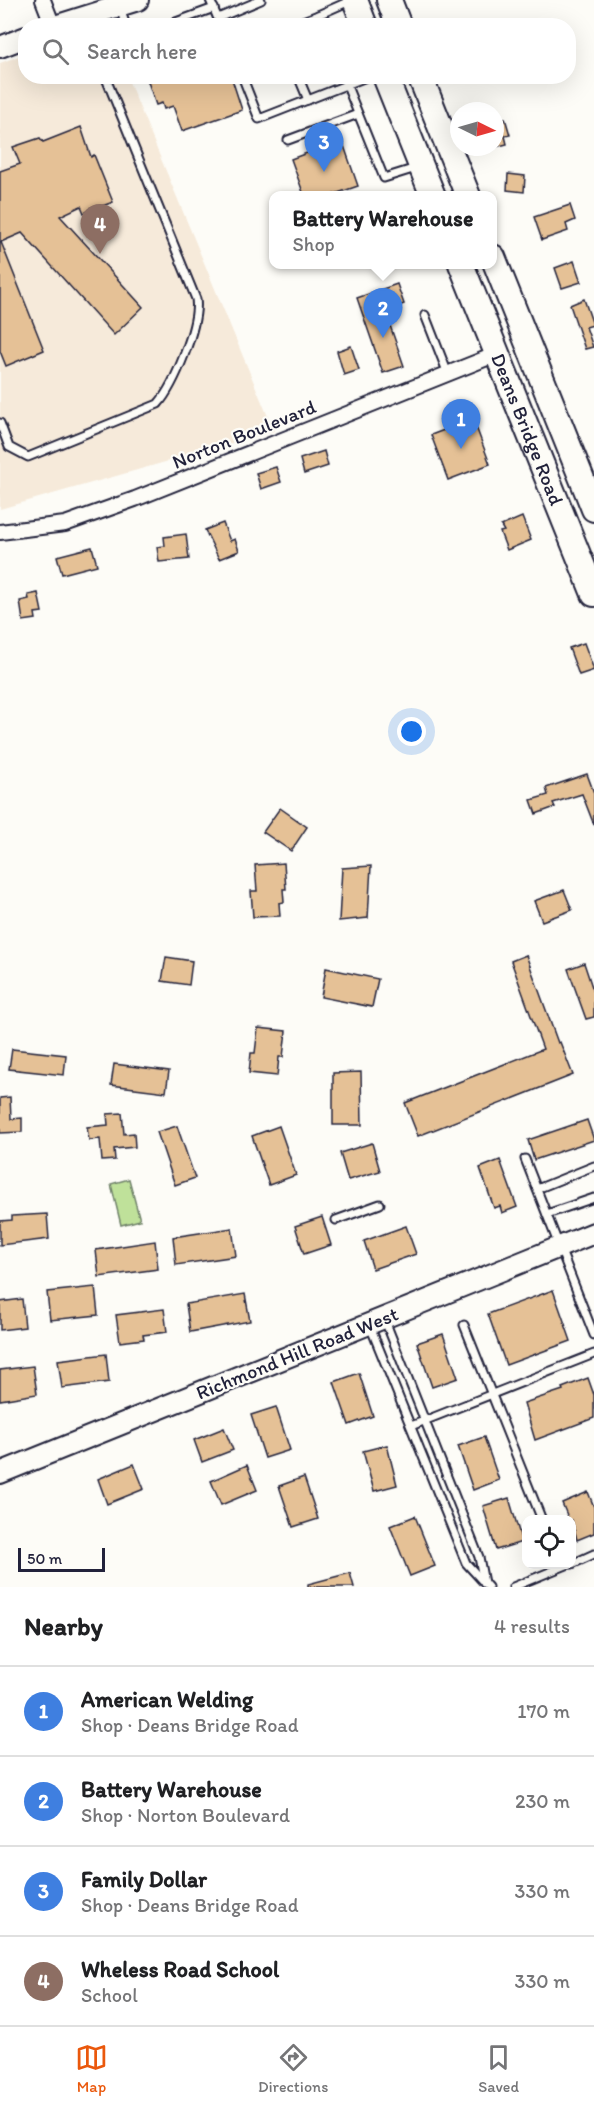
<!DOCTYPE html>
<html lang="en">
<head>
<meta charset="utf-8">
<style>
  body { margin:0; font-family:Itim,sans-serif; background:#f2f2f2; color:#202124 }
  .controls { position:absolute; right:18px; bottom:18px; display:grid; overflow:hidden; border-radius:12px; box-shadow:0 6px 24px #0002 }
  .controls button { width:54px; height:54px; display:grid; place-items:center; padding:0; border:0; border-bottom:2px solid #e0e0e0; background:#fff; color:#202124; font:30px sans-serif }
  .compass { position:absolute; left:450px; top:102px; width:54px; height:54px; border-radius:50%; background:#fff; box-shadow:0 6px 24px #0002; rotate:95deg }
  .scale { position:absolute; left:18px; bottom:15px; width:87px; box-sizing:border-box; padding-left:6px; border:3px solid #22223b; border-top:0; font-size:16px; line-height:21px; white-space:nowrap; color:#22223b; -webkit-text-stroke:4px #fdfcf7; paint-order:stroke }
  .you { position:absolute; left:412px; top:732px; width:21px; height:21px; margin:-15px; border:4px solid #fff; border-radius:50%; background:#1a73e8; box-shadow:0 0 0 9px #1a73e833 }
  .badge { display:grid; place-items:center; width:39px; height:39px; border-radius:50%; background:#ea580c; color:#fff; font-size:20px; font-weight:700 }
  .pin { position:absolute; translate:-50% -50px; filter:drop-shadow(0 2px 3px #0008) }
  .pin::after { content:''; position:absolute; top:32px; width:21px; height:18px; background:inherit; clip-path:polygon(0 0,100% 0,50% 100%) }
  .popup { position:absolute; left:269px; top:191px; width:228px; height:78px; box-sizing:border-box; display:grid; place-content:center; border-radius:12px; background:#fff; filter:drop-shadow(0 2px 4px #0005); font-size:20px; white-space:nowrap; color:#757577 }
  .popup b { font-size:22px; color:#202124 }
  .popup::after { content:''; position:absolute; left:50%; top:100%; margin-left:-12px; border:12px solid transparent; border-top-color:#fff }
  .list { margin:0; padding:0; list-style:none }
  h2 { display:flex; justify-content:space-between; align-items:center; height:78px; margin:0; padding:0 24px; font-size:26px }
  h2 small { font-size:20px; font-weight:400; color:#757577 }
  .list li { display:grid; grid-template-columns:39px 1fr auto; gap:18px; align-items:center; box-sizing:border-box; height:90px; padding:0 24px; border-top:2px solid #e0e0e0 }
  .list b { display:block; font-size:22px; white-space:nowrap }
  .list p { margin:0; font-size:20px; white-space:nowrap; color:#757577 }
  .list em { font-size:20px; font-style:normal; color:#757577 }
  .icon { flex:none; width:33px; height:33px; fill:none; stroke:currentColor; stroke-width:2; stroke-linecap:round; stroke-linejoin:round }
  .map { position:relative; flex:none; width:594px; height:1587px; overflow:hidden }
  .search { position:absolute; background:#fff; box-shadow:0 6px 24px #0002; left:18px; right:18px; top:18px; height:66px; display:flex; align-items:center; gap:15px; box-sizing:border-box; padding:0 21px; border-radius:24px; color:#757577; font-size:22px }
  .sheet { height:438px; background:#fff }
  nav { display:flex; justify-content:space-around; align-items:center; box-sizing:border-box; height:84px; border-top:2px solid #e0e0e0; background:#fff; font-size:16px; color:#757577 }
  nav a { display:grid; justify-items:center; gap:3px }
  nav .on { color:#ea580c }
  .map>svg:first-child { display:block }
</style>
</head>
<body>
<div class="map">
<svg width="594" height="1587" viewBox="0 0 594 1587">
  <rect width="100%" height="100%" fill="#fdfcf7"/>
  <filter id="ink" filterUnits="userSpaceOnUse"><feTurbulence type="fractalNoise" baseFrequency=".0167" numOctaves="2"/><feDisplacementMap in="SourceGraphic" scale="12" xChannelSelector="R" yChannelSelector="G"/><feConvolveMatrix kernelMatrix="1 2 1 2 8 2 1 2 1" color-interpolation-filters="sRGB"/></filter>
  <g filter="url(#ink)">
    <polygon fill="#f6eada" points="25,54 26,76 127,77 274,431 0,509 0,63"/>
    <polygon fill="#bfe19a" stroke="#70826a" stroke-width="1.5" points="129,1179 140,1220 121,1225 111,1184"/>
    <g fill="#e5c196" stroke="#22223b" stroke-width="1.5">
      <polygon points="146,76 231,76 242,110 182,131 173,106 164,109 162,103 156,105"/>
      <polygon points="505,118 510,135 505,136 507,144 495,147 495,121"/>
      <polygon points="81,127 91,157 94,155 113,202 84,213 81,206 60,216 143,307 114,335 22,233 1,242 44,350 6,366 0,351 0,171 20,164 13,147 40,138 43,142"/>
      <polygon points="342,140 358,186 332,195 304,195 291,159"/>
      <polygon points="508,174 525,176 524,192 507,190"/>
      <polygon points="570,205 575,220 566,224 568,231 542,240 534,217"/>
      <polygon points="574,261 581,282 562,288 555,268"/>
      <polygon points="397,284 404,304 385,311 404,366 383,373 357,298"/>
      <polygon points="584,299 593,325 586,327 593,347 585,349 570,305"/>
      <polygon points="351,346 359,370 344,375 337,351"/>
      <polygon points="473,419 490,464 448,480 431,435"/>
      <polygon points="324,451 328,466 304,474 300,459"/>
      <polygon points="276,467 281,482 261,489 256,473"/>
      <polygon points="522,517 531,540 507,550 500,532 504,531 501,526"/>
      <polygon points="223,523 230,541 235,539 239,551 219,559 205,530"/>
      <polygon points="186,534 189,559 159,562 157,547 165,546 164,537"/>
      <polygon points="92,547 97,565 62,574 57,556"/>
      <polygon points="38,593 42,612 35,613 36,619 23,621 20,601 29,599 28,595"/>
      <polygon points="584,643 594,670 579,675 569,648"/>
      <polygon points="587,774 594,793 594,825 582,794 553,803 555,807 536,814 531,800 548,795 546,788"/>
      <polygon points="280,808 307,827 291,851 263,832"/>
      <polygon points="284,863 286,889 283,889 284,902 279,903 280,916 253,917 251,891 257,891 255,865"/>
      <polygon points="371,866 368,918 339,921 342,868"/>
      <polygon points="564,890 572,910 542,921 534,901"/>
      <polygon points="526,955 558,1043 560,1042 573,1075 418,1136 405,1103 543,1049 511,961"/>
      <polygon points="166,957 192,961 189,985 162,981"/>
      <polygon points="584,963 594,993 594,1017 586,1019 568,969"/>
      <polygon points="326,968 378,979 372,1007 321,997"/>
      <polygon points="258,1028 286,1031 283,1057 279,1057 277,1076 249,1073 251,1053 255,1053"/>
      <polygon points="12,1049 66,1055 64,1075 9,1069"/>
      <polygon points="114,1064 169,1071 166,1092 111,1085"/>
      <polygon points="361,1072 362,1125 333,1125 333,1073"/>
      <polygon points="10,1097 11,1119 22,1118 22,1132 0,1133 0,1098"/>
      <polygon points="122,1113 124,1134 134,1133 135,1147 114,1149 115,1160 102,1161 100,1139 89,1140 87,1127 108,1125 107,1114"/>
      <polygon points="587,1120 594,1140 534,1160 528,1140"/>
      <polygon points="177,1126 195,1178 175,1185 157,1132"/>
      <polygon points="279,1126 296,1175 269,1185 252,1136"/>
      <polygon points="372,1143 380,1171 348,1180 340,1153"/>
      <polygon points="500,1160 517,1207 502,1213 500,1206 494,1208 480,1168"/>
      <polygon points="47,1214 49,1239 0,1245 0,1221 12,1220 12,1216"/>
      <polygon points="322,1217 331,1245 304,1254 295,1226"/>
      <polygon points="406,1226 416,1254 373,1269 364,1241"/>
      <polygon points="232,1228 236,1256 176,1265 173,1237"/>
      <polygon points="155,1241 158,1269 99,1277 96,1250"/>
      <polygon points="95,1287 98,1315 50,1320 47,1292"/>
      <polygon points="553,1290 571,1341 506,1365 488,1314"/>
      <polygon points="245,1294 250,1321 190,1332 186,1304"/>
      <polygon points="22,1299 25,1327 0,1330 0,1302"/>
      <polygon points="164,1309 167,1332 143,1335 144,1339 120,1342 116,1315"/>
      <polygon points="443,1334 458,1378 432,1387 417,1343"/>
      <polygon points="106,1354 109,1382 62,1388 58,1360"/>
      <polygon points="33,1366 37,1394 0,1400 0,1370"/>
      <polygon points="359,1373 373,1416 349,1425 334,1382"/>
      <polygon points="588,1378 594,1395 594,1418 535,1440 524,1403 563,1390 562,1388"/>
      <polygon points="276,1407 290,1450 265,1458 251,1415"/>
      <polygon points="224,1428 233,1450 202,1462 194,1440"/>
      <polygon points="484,1437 499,1480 473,1490 458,1446"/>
      <polygon points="387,1445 397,1485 374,1491 363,1451"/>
      <polygon points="134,1464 144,1489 107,1504 98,1479"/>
      <polygon points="247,1465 257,1490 221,1505 211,1481"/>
      <polygon points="304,1477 318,1519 293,1527 279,1486"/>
      <polygon points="588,1492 594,1507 594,1533 577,1540 572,1520 569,1520 562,1503"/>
      <polygon points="509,1498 522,1542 496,1550 483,1506"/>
      <polygon points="415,1516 435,1566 410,1576 390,1526"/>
      <polygon points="350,1573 354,1587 308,1587 308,1584"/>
    </g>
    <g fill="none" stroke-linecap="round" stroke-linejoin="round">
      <defs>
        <g id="lane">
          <polyline points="210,0 221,26"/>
          <polyline points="120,8 126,26"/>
          <polyline points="218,18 261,0"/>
          <polyline points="165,26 214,8"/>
          <polyline points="290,26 318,15"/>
          <polyline points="322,26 318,15 352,0"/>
          <polyline points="242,76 259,119 369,76"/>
          <polyline points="298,76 308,100"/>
          <polyline points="343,76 384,178 416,168"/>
          <polyline points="288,140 358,114"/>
          <polyline points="425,315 448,374"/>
          <path d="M0,423L9,447L28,457L158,404C174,386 200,324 196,299L105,76"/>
          <polyline points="525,1159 594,1335"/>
          <polyline points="537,1189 594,1166"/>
          <polyline points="547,1214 594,1198"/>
          <polyline points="336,1220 380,1204"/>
          <polyline points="384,1318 479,1557 484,1583"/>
          <polyline points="464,1325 542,1520"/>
          <polyline points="370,1326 466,1563 488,1587"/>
          <polyline points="411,1426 594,1354"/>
          <polyline points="572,1564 594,1554"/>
          <polyline points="513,1587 569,1564"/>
        </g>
        <g id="street">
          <polyline points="43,0 53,26"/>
          <polyline points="0,532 65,524 135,499 497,354"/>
        </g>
        <g id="secondary">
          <polyline points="55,26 138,0"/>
          <polyline points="0,47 26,37"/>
          <polyline points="0,1473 594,1233"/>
        </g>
        <g id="highway">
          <polyline points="355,0 365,26"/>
          <polyline points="389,0 399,26"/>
          <polyline points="385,76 433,196"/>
          <polyline points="420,76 468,196"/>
          <polyline points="493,257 594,509"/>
          <path id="s1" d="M461,264L594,594"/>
        </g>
      </defs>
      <use href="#lane" stroke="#22223b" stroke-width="11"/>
      <use href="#street" stroke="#22223b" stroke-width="18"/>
      <use href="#secondary" stroke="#22223b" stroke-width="24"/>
      <use href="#highway" stroke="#22223b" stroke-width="28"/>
      <use href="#lane" stroke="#fdfcf7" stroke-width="7"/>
      <use href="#street" stroke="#fdfcf7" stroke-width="14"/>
      <use href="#secondary" stroke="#fdfcf7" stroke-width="20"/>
      <use href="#highway" stroke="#fdfcf7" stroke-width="24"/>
    </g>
  </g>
  <g text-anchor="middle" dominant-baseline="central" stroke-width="4.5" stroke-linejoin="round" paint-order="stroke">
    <g font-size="20" fill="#22223b" stroke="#fdfcf7">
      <text stroke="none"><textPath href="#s1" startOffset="178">Deans Bridge Road</textPath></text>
      <text transform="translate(244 434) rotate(-22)">Norton Boulevard</text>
      <text transform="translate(297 1353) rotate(-22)">Richmond Hill Road West</text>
    </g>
  </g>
</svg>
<div class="controls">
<button><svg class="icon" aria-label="locate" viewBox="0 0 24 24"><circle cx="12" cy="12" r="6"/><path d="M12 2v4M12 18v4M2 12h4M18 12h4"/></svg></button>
</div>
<svg class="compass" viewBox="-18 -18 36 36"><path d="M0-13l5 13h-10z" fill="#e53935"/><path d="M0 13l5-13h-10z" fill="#757577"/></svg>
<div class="scale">50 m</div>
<div class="you"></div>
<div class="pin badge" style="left:461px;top:449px;background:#3f7fe0">1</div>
<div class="pin badge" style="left:383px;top:338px;background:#3f7fe0">2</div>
<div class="popup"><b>Battery Warehouse</b>Shop</div>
<div class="pin badge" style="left:324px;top:172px;background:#3f7fe0">3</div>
<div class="pin badge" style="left:100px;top:254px;background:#8d6e63">4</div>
<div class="search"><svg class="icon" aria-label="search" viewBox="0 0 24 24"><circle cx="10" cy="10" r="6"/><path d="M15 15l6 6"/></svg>Search here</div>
</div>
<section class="sheet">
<h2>Nearby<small>4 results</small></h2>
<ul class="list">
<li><span class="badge" style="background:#3f7fe0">1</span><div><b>American Welding</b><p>Shop · Deans Bridge Road</p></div><em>170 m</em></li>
<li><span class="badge" style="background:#3f7fe0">2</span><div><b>Battery Warehouse</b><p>Shop · Norton Boulevard</p></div><em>230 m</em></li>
<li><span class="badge" style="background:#3f7fe0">3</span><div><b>Family Dollar</b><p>Shop · Deans Bridge Road</p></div><em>330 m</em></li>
<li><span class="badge" style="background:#8d6e63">4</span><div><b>Wheless Road School</b><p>School</p></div><em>330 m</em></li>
</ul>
</section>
<nav>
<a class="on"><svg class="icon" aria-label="map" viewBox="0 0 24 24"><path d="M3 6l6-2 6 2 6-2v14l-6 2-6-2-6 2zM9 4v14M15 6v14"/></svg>Map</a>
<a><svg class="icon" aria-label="directions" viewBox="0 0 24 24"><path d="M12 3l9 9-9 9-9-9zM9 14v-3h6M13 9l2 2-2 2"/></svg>Directions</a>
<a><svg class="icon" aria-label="saved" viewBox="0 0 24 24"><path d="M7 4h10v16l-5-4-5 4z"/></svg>Saved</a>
</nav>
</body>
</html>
